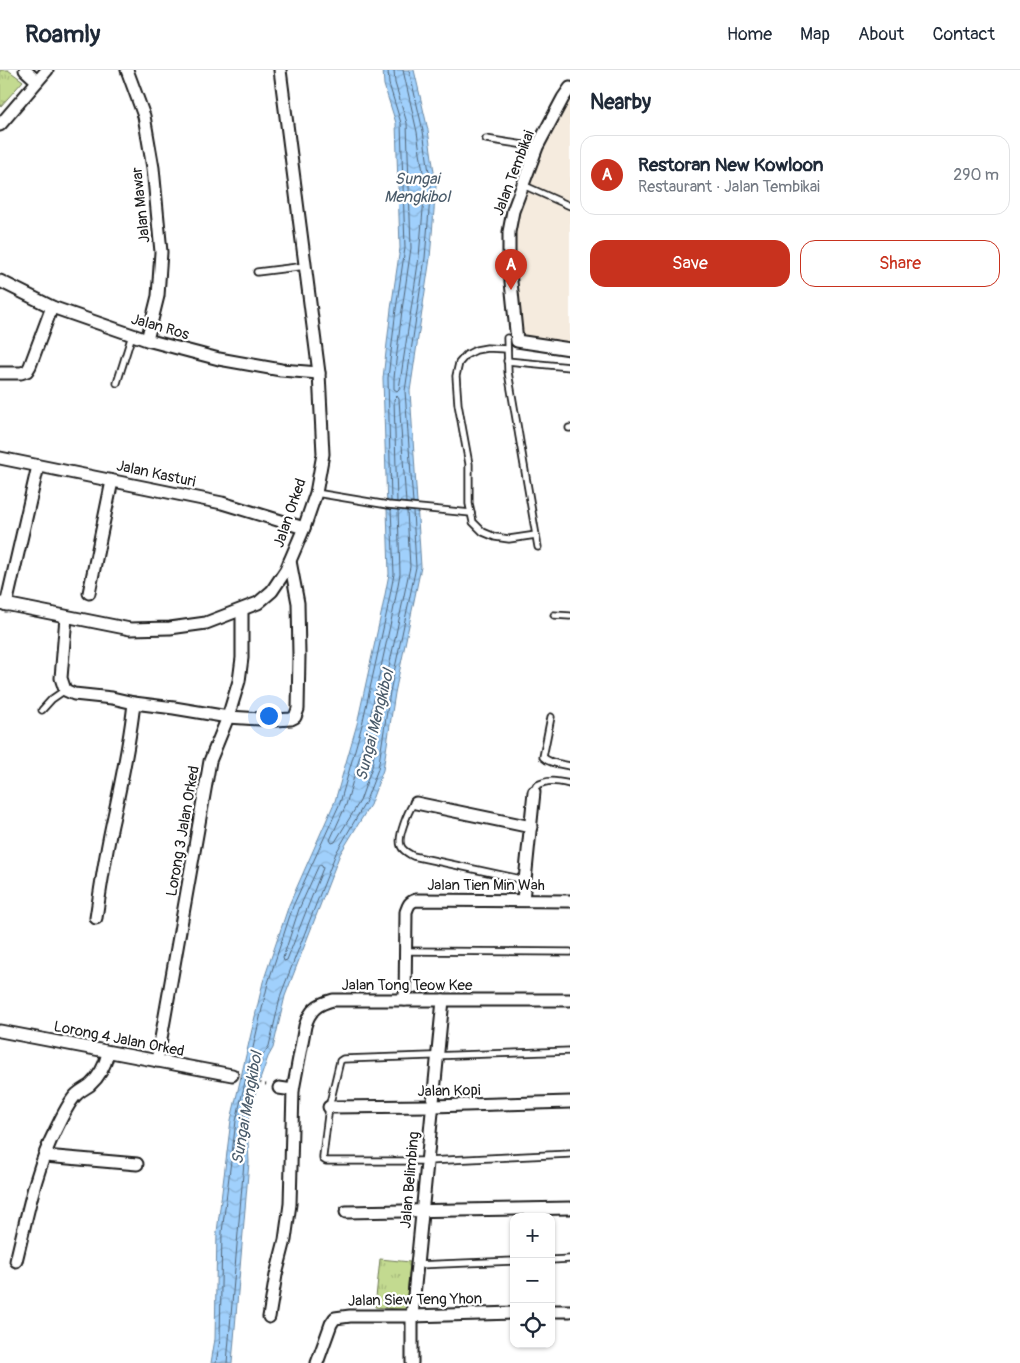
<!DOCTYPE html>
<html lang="en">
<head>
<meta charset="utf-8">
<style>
  body { margin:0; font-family:Pangolin,sans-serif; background:#f2f2f3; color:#1f2937 }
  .controls { position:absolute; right:15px; bottom:15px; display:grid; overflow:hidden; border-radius:10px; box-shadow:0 1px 4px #0004 }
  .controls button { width:45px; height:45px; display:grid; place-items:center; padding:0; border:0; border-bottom:1px solid #e0e1e3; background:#fff; color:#1f2937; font:25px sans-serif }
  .you { position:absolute; left:268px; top:645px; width:18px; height:18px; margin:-12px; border:4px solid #fff; border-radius:50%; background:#1a73e8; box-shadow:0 0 0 8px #1a73e833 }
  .badge { display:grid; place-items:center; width:32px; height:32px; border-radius:50%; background:#c8321e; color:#fff; font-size:16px; font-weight:700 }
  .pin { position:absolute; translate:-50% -41px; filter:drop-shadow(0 1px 2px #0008) }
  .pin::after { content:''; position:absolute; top:26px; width:18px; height:15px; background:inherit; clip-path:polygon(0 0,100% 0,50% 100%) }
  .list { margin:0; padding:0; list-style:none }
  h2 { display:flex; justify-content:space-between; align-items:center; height:65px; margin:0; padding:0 20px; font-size:21px }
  h2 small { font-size:16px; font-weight:400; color:#747a83 }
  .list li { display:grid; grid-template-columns:32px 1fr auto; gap:15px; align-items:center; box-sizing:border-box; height:80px; margin:0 10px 10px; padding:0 10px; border:1px solid #e0e1e3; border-radius:15px }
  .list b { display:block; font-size:19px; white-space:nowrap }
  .list p { margin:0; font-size:16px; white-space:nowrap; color:#747a83 }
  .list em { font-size:16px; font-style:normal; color:#747a83 }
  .actions { display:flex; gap:10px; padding:15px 20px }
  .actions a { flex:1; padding:11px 0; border:1px solid #c8321e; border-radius:15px; text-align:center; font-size:18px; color:#c8321e }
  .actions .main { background:#c8321e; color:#fff }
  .icon { flex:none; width:28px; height:28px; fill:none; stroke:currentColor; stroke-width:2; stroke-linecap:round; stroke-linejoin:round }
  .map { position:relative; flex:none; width:570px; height:1293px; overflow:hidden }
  header { display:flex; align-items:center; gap:30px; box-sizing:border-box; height:70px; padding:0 25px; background:#fff; border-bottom:1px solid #e0e1e3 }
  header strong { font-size:24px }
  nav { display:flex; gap:28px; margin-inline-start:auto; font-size:18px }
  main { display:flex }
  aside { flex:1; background:#fff }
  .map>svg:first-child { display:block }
</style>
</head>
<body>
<header>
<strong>Roamly</strong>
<nav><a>Home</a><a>Map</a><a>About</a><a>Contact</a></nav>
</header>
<main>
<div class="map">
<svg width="570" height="1293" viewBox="0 0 570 1293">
  <defs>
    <pattern id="grass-tufts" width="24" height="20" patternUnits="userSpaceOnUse" patternTransform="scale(1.25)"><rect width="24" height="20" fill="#c3da90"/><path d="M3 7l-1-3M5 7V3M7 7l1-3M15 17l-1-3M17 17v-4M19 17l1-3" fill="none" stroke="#a7ba7c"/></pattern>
    <pattern id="water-waves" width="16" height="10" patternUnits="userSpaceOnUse" patternTransform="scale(1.25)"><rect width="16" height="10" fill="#a0d0fc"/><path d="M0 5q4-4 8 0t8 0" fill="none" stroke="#89b2d7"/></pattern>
  </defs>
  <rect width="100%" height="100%" fill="#fff"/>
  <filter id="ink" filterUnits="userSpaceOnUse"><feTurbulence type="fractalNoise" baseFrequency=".02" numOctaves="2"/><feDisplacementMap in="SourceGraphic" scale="10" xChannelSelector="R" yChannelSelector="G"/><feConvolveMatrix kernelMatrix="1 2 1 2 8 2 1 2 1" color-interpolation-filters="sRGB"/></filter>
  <g filter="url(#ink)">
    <polygon fill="#f5ebde" points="570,10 570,283 513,273 504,162 559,25"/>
    <g fill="url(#grass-tufts)" stroke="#707b56">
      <polygon points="0,0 8,0 23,11 0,37"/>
      <polygon points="380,1189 410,1192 406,1240 375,1237"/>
    </g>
    <polygon fill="url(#water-waves)" stroke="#6b88a2" points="383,0 414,0 428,60 436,116 430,188 410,321 421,497 395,623 383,700 370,735 340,784 285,926 273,978 268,987 254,1027 247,1054 249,1092 232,1293 211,1293 215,1269 217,1162 231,1050 263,912 289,835 335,731 357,654 382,540 389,504 383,308 391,239 400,178 396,53 384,15"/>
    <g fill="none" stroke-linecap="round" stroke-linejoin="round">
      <g stroke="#516476" stroke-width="1">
        <polyline points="388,0 389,14 401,53 405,178 396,239 388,308 391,431"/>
        <polyline points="394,0 395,13 407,53 411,178 402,240 394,308 394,319 397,321 399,319 419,187 425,116 417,62 403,0"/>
        <polyline points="409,0 423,61 431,116 425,188 405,321 413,433"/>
        <polyline points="397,432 394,329 397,326 399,329 406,433"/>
        <polyline points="398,440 400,504 393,542 368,657 346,735 330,770 332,773 335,772 360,731 372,697 384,621 410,497 407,441"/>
        <polygon points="320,795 322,796 323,798 287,890 284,891 283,888 299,839 318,797"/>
        <polyline points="216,1293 220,1270 222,1162 236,1051 268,913 293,836 340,733 362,655 387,541 394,504 391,439"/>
        <polyline points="227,1293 244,1092 242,1053 250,1026 263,985 269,976 281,924 336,783 365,733 378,699 390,622 416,497 413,441"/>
      </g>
      <defs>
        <g id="lane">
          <polyline points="486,69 537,77"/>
          <polyline points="523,115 570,136"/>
          <polyline points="257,202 306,196"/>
          <polyline points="507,268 508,302 538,477"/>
          <polyline points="507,279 487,278 476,280 466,285 459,293 456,306 458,334 469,394 469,434 473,452 483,462 495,467 509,469 536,465"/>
          <polyline points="507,291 570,297"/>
          <polyline points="117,313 132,265"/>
          <polyline points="569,358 570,358"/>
          <polyline points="316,423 388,435 471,443"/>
          <polyline points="554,545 570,546"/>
          <polyline points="42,640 52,629 65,620"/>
          <path d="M551,647L543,687C550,694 561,694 570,696"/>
          <path d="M534,722L536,716C548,709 556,711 570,714"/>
          <path d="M416,733L413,734C408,742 397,767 401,776C403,781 408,783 413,786L525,810"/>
          <polyline points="405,881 570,882"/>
          <polyline points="570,981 343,989 340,991 329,1037 323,1086 323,1089 326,1091 427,1091 570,1084"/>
          <polyline points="551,1190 570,1189"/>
          <polyline points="417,1195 514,1191"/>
        </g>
        <g id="street">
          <polyline points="25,0 37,11"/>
          <polyline points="127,0 144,46 153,98 161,182 158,226 147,270"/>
          <polyline points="570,18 563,28 537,77 513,141 509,162 509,192 517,271 570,279"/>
          <polyline points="0,55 47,0"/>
          <polyline points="0,211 52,237 147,270 219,289 281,300 319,303"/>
          <polyline points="0,303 21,303 27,301 30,296 52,237"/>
          <polyline points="0,388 222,433 304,458"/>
          <polyline points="89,523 112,411"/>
          <polyline points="0,533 130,559 170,558 206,553 258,533 272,521 286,500 304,458 316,423 323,384 319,303 280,0"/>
          <polyline points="6,535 38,396"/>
          <path d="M66,547L61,608L65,620L74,624L112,628L134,633C130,671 122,709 114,746C106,780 101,814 96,848"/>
          <polyline points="134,633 174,638 228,647 276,650 291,649 295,647 298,639 299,585 298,533 290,491"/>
          <polyline points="416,733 531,757"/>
          <polyline points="523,830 534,722"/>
          <path d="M405,930L406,842C408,836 409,832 416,830L570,831"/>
          <polyline points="0,961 232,1005"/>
          <polyline points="157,991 210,691 228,647 239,611 242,588 242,540"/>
          <polyline points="279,1018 293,1020"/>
          <polyline points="329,1037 432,1036 570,1032"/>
          <polyline points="45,1086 137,1094"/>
          <polyline points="346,1142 570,1138"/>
          <path d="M16,1191C27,1147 35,1100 56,1059C61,1049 69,1031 77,1024C81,1020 86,1018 90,1015C100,1006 105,996 108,983"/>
          <polyline points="551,1241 570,1241"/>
          <path d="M269,1247L276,1205L285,1170L290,1134L293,1020L305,956C310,940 317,934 333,930H570"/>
          <polyline points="317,1293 331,1254 335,1248 350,1246 412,1246 514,1243"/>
          <polyline points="412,1293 412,1246 443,930"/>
        </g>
      </defs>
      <use href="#lane" stroke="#1c1c1c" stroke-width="9"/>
      <use href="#street" stroke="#1c1c1c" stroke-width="15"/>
      <polyline stroke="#1c1c1c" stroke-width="2" stroke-dasharray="1 4" stroke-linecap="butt" points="241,1008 268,1015"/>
      <use href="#lane" stroke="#fff" stroke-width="5.5"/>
      <use href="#street" stroke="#fff" stroke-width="11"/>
    </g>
  </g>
  <g text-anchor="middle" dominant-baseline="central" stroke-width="4.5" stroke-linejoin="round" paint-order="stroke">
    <g font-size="15" fill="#1c1c1c" stroke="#fff">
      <text transform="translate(514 103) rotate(-69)">Jalan Tembikai</text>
      <text transform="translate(141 135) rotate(-96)">Jalan Mawar</text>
      <text transform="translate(160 257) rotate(16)">Jalan Ros</text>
      <text transform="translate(156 404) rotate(12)">Jalan Kasturi</text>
      <text transform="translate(290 443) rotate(-71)">Jalan Orked</text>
      <text transform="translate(183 761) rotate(-80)">Lorong 3 Jalan Orked</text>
      <text x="486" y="815">Jalan Tien Min Wah</text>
      <text x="407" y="915">Jalan Tong Teow Kee</text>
      <text transform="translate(119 969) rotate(11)">Lorong 4 Jalan Orked</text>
      <text transform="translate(449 1021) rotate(-1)">Jalan Kopi</text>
      <text transform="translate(410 1110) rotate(-85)">Jalan Belimbing</text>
      <text transform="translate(415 1230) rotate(-1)">Jalan Siew Teng Yhon</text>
    </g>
    <g font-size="16" font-style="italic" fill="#4a5b6a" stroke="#fff">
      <text x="417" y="109">Sungai<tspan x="417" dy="18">Mengkibol</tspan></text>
      <text transform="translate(375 655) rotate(-76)">Sungai Mengkibol</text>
      <text transform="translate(247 1038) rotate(-80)">Sungai Mengkibol</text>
    </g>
  </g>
</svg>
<div class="controls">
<button>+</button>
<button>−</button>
<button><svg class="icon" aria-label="locate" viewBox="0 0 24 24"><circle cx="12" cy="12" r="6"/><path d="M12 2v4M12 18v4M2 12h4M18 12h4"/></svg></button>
</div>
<div class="you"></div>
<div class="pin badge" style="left:511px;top:220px">A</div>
</div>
<aside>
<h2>Nearby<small></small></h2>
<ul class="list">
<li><span class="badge">A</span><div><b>Restoran New Kowloon</b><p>Restaurant · Jalan Tembikai</p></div><em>290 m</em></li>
</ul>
<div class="actions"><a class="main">Save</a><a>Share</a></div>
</aside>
</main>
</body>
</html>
